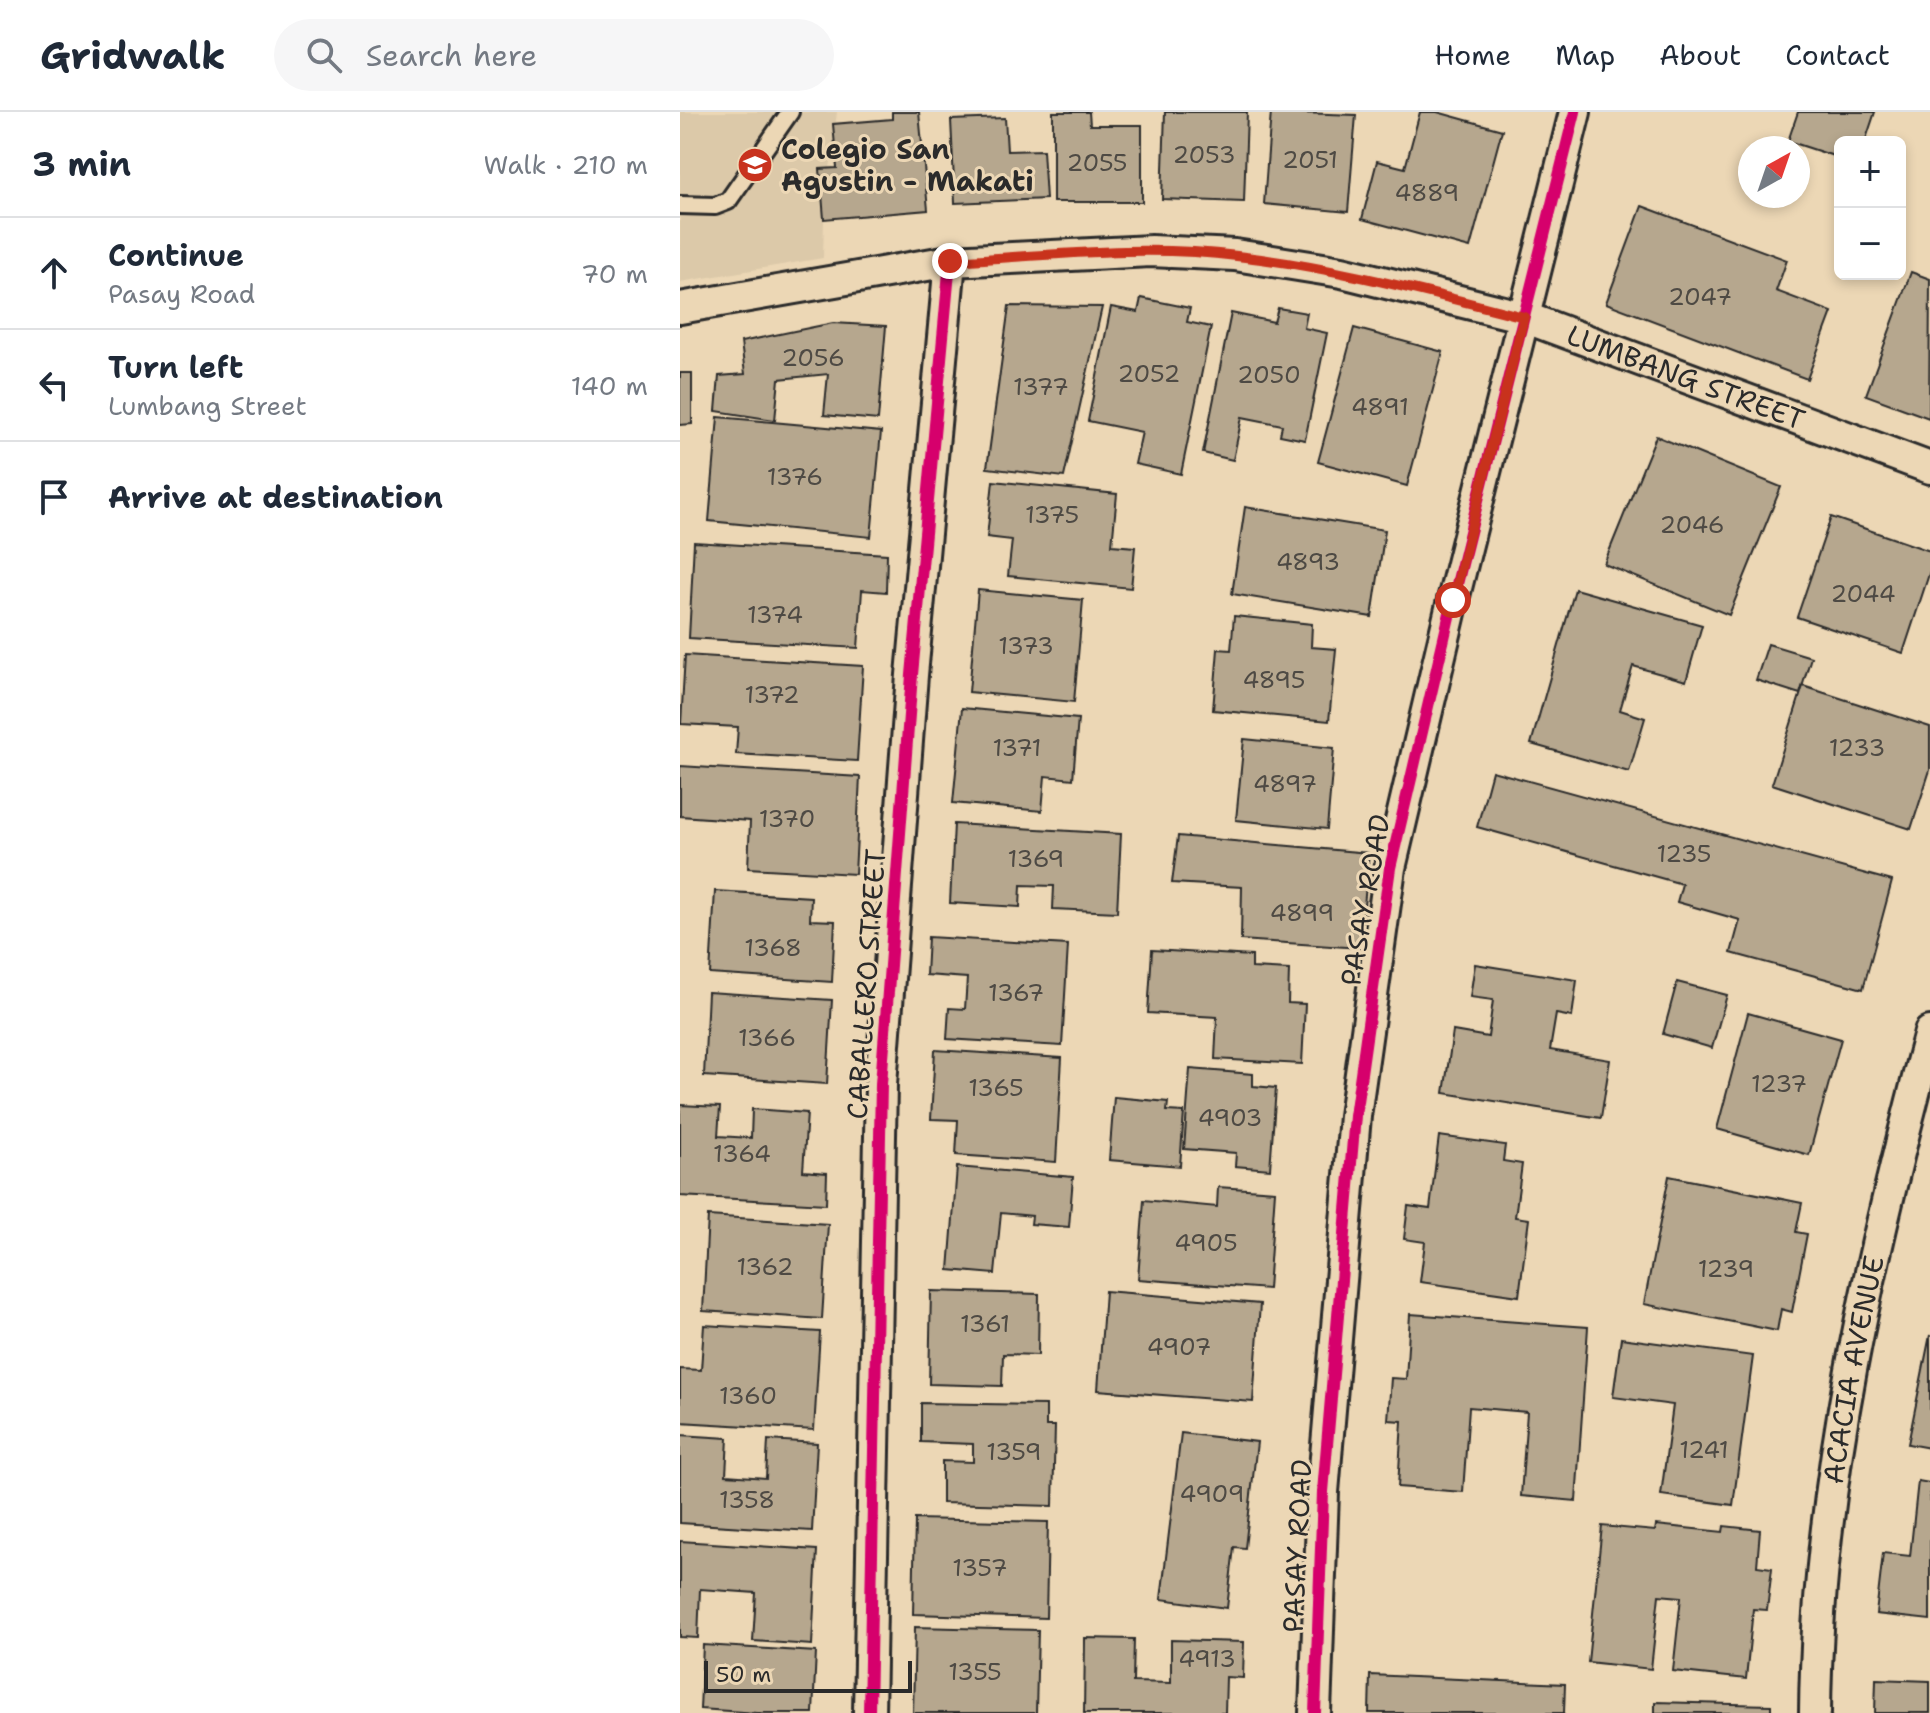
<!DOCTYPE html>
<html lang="en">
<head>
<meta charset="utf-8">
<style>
  body { margin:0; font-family:"Shantell Sans",sans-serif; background:#f6f6f7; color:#1f2937 }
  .controls { position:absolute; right:24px; top:24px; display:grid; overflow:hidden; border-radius:12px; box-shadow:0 4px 12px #0003 }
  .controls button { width:72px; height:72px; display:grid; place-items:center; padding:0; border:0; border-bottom:2px solid #e0e1e3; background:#fff; color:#1f2937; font:40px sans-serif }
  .compass { position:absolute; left:1058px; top:24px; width:72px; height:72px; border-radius:50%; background:#fff; box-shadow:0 4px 12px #0003; rotate:40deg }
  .scale { position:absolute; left:24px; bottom:20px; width:208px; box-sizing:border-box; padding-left:8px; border:4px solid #2b2b2b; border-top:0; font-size:22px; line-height:28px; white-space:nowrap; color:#2b2b2b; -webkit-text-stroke:6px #ecd7b5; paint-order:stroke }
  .stop { position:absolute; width:24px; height:24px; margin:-18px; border:6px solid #c8321e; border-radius:50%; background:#fff }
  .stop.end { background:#c8321e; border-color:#fff; box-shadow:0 2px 8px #0008 }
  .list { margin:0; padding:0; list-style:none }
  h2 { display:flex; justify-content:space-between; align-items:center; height:104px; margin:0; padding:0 32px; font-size:34px }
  h2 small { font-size:26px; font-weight:400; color:#747a83 }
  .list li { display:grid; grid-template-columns:52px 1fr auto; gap:24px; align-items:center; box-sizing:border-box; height:112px; padding:0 32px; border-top:2px solid #e0e1e3 }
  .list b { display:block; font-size:30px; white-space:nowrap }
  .list p { margin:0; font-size:26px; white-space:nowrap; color:#747a83 }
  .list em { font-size:26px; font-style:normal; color:#747a83 }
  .icon { flex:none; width:44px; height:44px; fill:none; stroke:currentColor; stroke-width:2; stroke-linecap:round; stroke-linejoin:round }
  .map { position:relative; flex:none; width:1250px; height:1601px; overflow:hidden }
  header { display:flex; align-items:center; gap:48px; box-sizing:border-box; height:112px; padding:0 40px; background:#fff; border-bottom:2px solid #e0e1e3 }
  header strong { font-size:38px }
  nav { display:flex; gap:44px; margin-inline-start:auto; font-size:28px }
  .search { width:560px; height:72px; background:#f6f6f7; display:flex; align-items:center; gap:20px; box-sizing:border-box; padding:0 28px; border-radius:44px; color:#747a83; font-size:30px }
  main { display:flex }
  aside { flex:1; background:#fff }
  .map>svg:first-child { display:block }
</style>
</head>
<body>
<header>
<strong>Gridwalk</strong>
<div class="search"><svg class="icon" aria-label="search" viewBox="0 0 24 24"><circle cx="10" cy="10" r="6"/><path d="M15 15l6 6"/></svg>Search here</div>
<nav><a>Home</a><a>Map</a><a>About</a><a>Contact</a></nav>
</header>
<main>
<aside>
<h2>3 min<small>Walk · 210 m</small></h2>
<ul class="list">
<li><svg class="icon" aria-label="ahead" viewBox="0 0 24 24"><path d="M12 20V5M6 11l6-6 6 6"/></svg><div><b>Continue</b><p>Pasay Road</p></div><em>70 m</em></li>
<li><svg class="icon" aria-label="left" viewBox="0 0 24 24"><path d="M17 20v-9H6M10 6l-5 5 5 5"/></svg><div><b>Turn left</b><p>Lumbang Street</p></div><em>140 m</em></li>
<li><svg class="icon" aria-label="arrive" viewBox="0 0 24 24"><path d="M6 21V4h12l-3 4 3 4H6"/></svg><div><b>Arrive at destination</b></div></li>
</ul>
</aside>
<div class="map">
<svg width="1250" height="1601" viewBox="0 0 1250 1601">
  <rect width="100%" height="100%" fill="#ecd7b5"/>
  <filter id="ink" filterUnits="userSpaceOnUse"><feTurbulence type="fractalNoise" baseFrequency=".0125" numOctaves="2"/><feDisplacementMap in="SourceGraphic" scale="16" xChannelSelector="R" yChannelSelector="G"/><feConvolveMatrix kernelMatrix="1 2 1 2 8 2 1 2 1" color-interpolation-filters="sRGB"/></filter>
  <g filter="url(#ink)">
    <polygon fill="#dcc9a9" points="0,0 157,0 144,107 143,146 0,170"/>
    <g fill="#b6a78e" stroke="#2b2b2b" stroke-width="2">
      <polygon points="212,0 239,0 248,98 144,107 140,57 157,56 153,12 212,7"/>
      <polygon points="373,0 409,0 410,13 462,13 462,90 373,90"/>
      <polygon points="485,0 567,0 564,90 482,87"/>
      <polygon points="591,0 676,3 668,100 584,92"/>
      <polygon points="740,0 757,0 822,18 790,136 682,107 697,49 725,56"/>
      <polygon points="1118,0 1195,0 1185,30 1160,30 1160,46 1108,29"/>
      <polygon points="325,6 327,39 363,38 366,87 275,91 271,8"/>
      <polygon points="962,94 1107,148 1096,179 1152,200 1127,267 926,191"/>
      <polygon points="1231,160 1250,167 1249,306 1186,283"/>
      <polygon points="461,186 510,196 507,210 531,215 501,362 455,352 462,320 408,309 431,195 458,200"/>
      <polygon points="329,194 422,195 384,365 307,356"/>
      <polygon points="598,196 627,201 624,216 647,221 625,328 600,323 602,313 562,305 553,348 523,341 551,201 594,210"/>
      <polygon points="153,211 206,214 198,308 144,303 148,262 99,267 95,308 36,299 39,264 65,262 61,230"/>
      <polygon points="674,216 763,240 727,374 638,350"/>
      <polygon points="0,261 12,261 12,312 0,313"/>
      <polygon points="38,305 201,320 191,425 29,409"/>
      <polygon points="976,324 1101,375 1049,503 924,452"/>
      <polygon points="313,369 437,382 432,433 455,435 451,476 328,464 332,428 307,425"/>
      <polygon points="565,395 705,418 692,505 552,482"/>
      <polygon points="1151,405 1250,439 1250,459 1223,541 1117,505"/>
      <polygon points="14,430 207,442 206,480 182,478 178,536 9,526"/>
      <polygon points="895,477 1022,513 1006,569 953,554 940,598 965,606 949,660 851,632"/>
      <polygon points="298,478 403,488 394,590 289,580"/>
      <polygon points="554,504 632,512 631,535 656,537 649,609 533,598 538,537 551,538"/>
      <polygon points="1088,532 1131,545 1120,582 1076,568"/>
      <polygon points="5,543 183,554 177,649 56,642 58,615 1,612"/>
      <polygon points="1123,574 1250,615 1250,658 1231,717 1092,672"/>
      <polygon points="282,596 398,607 393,667 365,664 362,699 273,691"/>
      <polygon points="564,627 654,636 647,717 556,708"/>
      <polygon points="0,654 180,665 175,762 68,756 70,709 0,704"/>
      <polygon points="812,659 1212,769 1183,877 1051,841 1060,808 997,790 1002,772 797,715"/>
      <polygon points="274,712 441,722 437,800 373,797 374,774 341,773 340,795 270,791"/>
      <polygon points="498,724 689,741 680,836 561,828 562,775 492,771"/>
      <polygon points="35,779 131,785 130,808 155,809 152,870 30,862"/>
      <polygon points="248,825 388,833 382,934 267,927 269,896 285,897 287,866 246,863"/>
      <polygon points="472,838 572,844 572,856 609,858 608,891 625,892 622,952 535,947 537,905 468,901"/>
      <polygon points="795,852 897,868 892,905 876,902 870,938 930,948 921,1006 764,981 773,919 808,925 813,888 790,885"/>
      <polygon points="997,870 1047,883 1032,936 983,922"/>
      <polygon points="28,880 152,888 147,972 24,964"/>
      <polygon points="1068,901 1161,927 1129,1043 1037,1017"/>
      <polygon points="255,938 382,946 376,1050 276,1043 278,1008 251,1007"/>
      <polygon points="510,957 573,962 573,974 596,976 590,1057 555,1054 556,1041 504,1037"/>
      <polygon points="434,985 488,990 487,999 504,1000 500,1054 429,1048"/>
      <polygon points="0,993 40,995 38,1024 71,1026 72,997 127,1001 123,1059 147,1061 146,1092 0,1084"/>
      <polygon points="759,1024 825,1033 823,1049 842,1052 835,1105 849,1107 839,1184 740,1170 745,1130 724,1127 728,1094 750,1097"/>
      <polygon points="277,1055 393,1065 389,1115 351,1112 352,1104 321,1101 315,1162 269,1158"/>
      <polygon points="989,1064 1122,1091 1116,1120 1127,1122 1112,1200 1101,1197 1097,1219 964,1192"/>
      <polygon points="538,1075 595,1079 588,1177 458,1167 464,1088 537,1095"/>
      <polygon points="28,1104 148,1112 142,1207 23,1199"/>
      <polygon points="251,1179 359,1182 358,1243 323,1242 322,1274 249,1272"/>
      <polygon points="425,1179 580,1192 573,1290 418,1278"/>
      <polygon points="730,1202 908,1215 896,1389 841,1384 847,1300 789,1295 783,1380 718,1375 722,1309 708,1308 711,1266 726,1267"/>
      <polygon points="24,1213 140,1220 134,1318 0,1310 0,1257 21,1258"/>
      <polygon points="1250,1223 1250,1336 1228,1332"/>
      <polygon points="941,1226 1073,1244 1053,1393 981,1383 993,1293 933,1285"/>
      <polygon points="241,1291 366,1293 366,1314 375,1314 373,1394 262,1391 262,1349 293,1350 293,1332 241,1330"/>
      <polygon points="501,1321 577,1330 565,1436 554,1435 547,1496 481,1487"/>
      <polygon points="0,1323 48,1326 46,1363 86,1366 88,1328 137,1331 132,1419 0,1411"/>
      <polygon points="1238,1369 1250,1371 1250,1508 1196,1502 1203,1441 1230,1444"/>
      <polygon points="235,1407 368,1410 366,1506 233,1502"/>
      <polygon points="976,1413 1043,1420 1044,1414 1080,1418 1077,1454 1092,1456 1087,1498 1073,1497 1066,1567 993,1559 1001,1485 979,1483 971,1557 908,1550 922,1414 975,1419"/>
      <polygon points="0,1429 137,1438 132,1533 73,1529 76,1481 20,1477 18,1526 0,1525"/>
      <polygon points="235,1515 358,1518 356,1601 233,1601"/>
      <polygon points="405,1526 454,1527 453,1570 491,1571 491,1528 564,1530 563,1566 546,1565 545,1601 404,1601"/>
      <polygon points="23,1533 136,1540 133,1601 78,1601 20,1597"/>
      <polygon points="690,1563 885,1572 884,1601 689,1601"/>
      <polygon points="1196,1567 1250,1569 1250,1601 1195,1601"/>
      <polygon points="975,1590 1091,1593 1091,1601 975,1601"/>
    </g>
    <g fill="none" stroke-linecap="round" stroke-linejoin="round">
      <defs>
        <polyline id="lane" points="0,93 35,94 48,89 110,0"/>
        <g id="street">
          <path id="s1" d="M0,196L270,149L471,139L555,143L662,160L844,205L1250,356"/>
          <polyline points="189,1601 201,972 232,563 270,149"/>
          <polyline points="635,1601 643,1380 675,1004 710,756 773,488 895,0"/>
          <path id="s2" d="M1135,1601C1137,1370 1191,1142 1250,920"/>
        </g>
      </defs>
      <use href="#lane" stroke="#2b2b2b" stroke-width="22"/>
      <use href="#street" stroke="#2b2b2b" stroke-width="36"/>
      <use href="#lane" stroke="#ecd7b5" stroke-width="16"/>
      <use href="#street" stroke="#ecd7b5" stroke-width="30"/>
      <defs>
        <g id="cycleway">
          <polyline points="189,1601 201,972 232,563 270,149"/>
          <polyline points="635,1601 643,1380 675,1004 710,756 773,488 895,0"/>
        </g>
      </defs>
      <use href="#cycleway" stroke="#ecd7b5" stroke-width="17"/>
      <use href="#cycleway" stroke="#d6006c" stroke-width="12"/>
    </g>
  </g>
  <g fill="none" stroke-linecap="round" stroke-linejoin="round" filter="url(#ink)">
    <path stroke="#c8321e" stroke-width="10" d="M270,149C364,144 462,132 557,144C654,155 749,181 844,205L773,488"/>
  </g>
  <defs>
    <symbol id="school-disc" viewBox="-11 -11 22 22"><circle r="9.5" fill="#c8321e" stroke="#ecd7b5"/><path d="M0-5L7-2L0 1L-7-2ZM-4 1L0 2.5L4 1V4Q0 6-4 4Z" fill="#fff"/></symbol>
  </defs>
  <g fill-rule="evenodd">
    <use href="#school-disc" x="55" y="33" width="40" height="40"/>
  </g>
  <g text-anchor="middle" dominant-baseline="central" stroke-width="6" stroke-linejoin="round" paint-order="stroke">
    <g font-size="24" fill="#4e4a44">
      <text x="524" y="43">2053</text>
      <text x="630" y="48">2051</text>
      <text x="417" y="51">2055</text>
      <text x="747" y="81">4889</text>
      <text x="1020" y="185">2047</text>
      <text x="133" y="246">2056</text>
      <text x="469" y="262">2052</text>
      <text x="589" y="263">2050</text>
      <text x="361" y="275">1377</text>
      <text x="700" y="295">4891</text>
      <text x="115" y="365">1376</text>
      <text x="372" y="403">1375</text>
      <text x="1012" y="413">2046</text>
      <text x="628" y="450">4893</text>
      <text x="1183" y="482">2044</text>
      <text x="95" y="503">1374</text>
      <text x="346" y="534">1373</text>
      <text x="594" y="568">4895</text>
      <text x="92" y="583">1372</text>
      <text x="337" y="636">1371</text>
      <text x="1177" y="636">1233</text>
      <text x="605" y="672">4897</text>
      <text x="107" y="707">1370</text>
      <text x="1004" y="742">1235</text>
      <text x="356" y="747">1369</text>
      <text x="622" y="801">4899</text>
      <text x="93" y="836">1368</text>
      <text x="336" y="881">1367</text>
      <text x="87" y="926">1366</text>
      <text x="1099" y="972">1237</text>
      <text x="316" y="976">1365</text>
      <text x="550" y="1006">4903</text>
      <text x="62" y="1042">1364</text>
      <text x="526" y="1131">4905</text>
      <text x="85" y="1155">1362</text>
      <text x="1046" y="1157">1239</text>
      <text x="305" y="1212">1361</text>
      <text x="499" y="1235">4907</text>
      <text x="68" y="1284">1360</text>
      <text x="1024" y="1338">1241</text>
      <text x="334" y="1340">1359</text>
      <text x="532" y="1382">4909</text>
      <text x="67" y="1388">1358</text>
      <text x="300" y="1456">1357</text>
      <text x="527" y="1547">4913</text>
      <text x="295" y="1560">1355</text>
    </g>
    <g font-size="28" font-weight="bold" fill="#2b2b2b" stroke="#ecd7b5" text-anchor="start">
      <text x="101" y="37">Colegio San<tspan x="101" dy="32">Agustin - Makati</tspan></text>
    </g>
    <g font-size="28" fill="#2b2b2b" stroke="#ecd7b5">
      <text stroke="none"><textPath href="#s1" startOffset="1028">LUMBANG STREET</textPath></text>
      <text transform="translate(685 788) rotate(-80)">PASAY ROAD</text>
      <text transform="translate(186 872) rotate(-86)">CABALLERO STREET</text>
      <text stroke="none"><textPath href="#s2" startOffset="346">ACACIA AVENUE</textPath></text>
      <text transform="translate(617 1434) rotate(-87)">PASAY ROAD</text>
    </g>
  </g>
</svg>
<div class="controls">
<button>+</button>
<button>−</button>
</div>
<svg class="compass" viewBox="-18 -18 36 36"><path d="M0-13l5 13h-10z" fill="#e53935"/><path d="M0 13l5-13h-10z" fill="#747a83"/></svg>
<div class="scale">50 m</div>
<div class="stop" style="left:773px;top:488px"></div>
<div class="stop end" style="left:270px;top:149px"></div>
</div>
</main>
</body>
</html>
